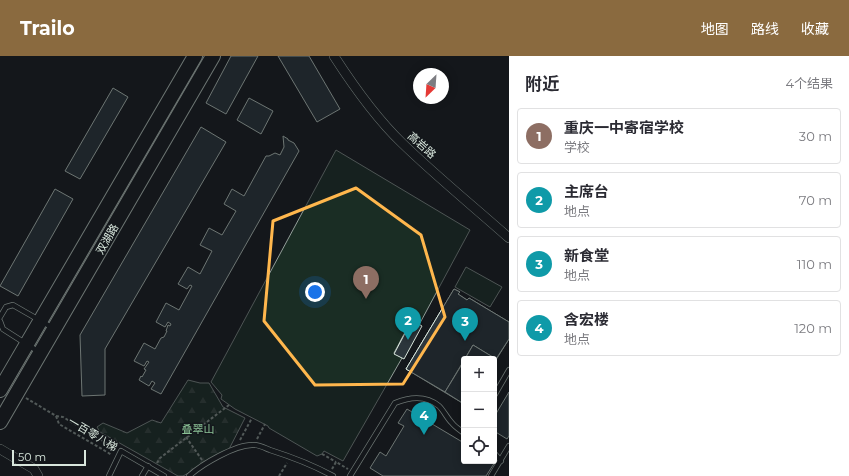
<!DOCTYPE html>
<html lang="zh">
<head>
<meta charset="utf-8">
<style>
  body { margin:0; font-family:Montserrat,"Noto Sans SC",sans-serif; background:#f2f2f3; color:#2b2b33 }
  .controls { position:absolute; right:12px; bottom:12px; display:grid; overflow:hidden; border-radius:4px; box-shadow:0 2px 10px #0003 }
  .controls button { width:36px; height:36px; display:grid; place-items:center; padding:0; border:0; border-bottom:1px solid #e1e1e2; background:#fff; color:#2b2b33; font:20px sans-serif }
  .compass { position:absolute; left:413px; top:12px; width:36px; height:36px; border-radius:50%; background:#fff; box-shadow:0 2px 10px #0003; rotate:205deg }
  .scale { position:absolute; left:12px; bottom:10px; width:74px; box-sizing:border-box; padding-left:4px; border:2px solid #d8e6dc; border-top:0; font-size:11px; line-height:14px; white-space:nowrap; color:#d8e6dc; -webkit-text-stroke:3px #14181c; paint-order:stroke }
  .you { position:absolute; left:315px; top:236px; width:14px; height:14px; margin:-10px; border:3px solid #fff; border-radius:50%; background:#1a73e8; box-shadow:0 0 0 6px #1a73e833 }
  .badge { display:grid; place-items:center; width:26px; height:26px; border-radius:50%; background:#8a6a3f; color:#fff; font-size:13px; font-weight:700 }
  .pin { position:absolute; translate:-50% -33px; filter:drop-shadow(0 1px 2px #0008) }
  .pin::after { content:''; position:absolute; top:21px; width:14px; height:12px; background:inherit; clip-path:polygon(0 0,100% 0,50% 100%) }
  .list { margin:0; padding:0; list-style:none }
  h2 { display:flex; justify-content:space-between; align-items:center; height:52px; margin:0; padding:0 16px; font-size:17px }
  h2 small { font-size:13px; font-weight:400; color:#7c7c81 }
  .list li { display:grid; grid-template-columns:26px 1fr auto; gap:12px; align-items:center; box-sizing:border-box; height:56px; margin:0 8px 8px; padding:0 8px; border:1px solid #e1e1e2; border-radius:4px }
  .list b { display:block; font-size:15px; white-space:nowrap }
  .list p { margin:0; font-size:13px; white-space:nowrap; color:#7c7c81 }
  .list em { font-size:13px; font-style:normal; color:#7c7c81 }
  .icon { flex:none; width:22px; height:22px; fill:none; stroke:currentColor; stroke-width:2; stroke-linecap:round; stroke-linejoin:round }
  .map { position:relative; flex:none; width:509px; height:420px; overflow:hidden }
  header { display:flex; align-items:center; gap:24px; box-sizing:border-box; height:56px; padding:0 20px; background:#8a6a3f; color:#fff }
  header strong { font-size:19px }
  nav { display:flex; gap:22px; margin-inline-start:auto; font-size:14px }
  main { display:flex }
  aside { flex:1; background:#fff }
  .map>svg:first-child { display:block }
</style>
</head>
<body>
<header>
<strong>Trailo</strong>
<nav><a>地图</a><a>路线</a><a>收藏</a></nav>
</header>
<main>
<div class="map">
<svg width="509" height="420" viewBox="0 0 509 420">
  <defs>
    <pattern id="forest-firs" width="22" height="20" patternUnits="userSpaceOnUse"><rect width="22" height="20" fill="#1a2d24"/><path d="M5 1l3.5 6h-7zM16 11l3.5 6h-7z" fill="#3b4b43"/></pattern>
  </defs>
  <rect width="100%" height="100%" fill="#14181c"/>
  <polygon fill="url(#forest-firs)" stroke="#939e99" points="188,324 200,327 209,327 223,351 245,362 228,395 183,420 178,420 100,376 97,371 103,367 127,377 152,364 161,367"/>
  <g fill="#1a2d24" stroke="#939e99">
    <polygon points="336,94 470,174 420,267 412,263 394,297 402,302 343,405 324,395 322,398 317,400 269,372 268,370 235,353 221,343 222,339 211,326"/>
    <polygon points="466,211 502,231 490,251 455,231"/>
  </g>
  <g fill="#2c363c" stroke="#d8e6dc">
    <polygon points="231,0 258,0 226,58 206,47"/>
    <polygon points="278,0 309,0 340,53 317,66"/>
    <polygon points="113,32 128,41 80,123 65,115"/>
    <polygon points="249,42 273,55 261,78 237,64"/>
    <polygon points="201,71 226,86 105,293 105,339 82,340 80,279"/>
    <polygon points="283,80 288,83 288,84 294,87 299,95 161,338 151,333 155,327 152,325 149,330 139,324 141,320 142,321 146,314 144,313 149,306 147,305 144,310 134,305 144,287 155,293 161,282 164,281 167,275 166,275 168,269 170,270 171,268 168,266 165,271 156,266 166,247 179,254 185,243 192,230 190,229 187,233 178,228 188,211 200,218 212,195 200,189 209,172 222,179 236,155 224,148 232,133 244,140 266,100 269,100 275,97 280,99 284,91"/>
    <polygon points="55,133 73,143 18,240 0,230"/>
    <polygon points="454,233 460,236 458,238 467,244 469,242 509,266 509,283 494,307 494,303 464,303 464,348 406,313"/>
    <polygon points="454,233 460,236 458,238 467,244 469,242 509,266 509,283 496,303 473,289 445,336 406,313"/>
    <polygon points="412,264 422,270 404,303 394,298"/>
    <polygon points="473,289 496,303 494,307 494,303 465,303"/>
    <polygon points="464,305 464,348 445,336"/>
    <polygon points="509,336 509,380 507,383 494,375 494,361"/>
    <polygon points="407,353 464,387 464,405 495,406 486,420 383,420 370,412 380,396 386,400 404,370 398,367"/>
  </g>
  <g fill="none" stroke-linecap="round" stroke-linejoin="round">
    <defs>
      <g id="lane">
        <polyline points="0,261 6,251 13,249 53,272"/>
        <polyline points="0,265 3,273 39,296"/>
        <polyline points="494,340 509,314"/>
        <polyline points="494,397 501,405"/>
        <polyline points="109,420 121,395 164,420"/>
        <polyline points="142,420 148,410"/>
        <path d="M189,420C202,408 235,389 252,389C258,388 265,392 270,394C292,401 313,409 333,420"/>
        <path d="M350,420L395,347C410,341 425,339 439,350C444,355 447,362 452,367C455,371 460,374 464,377"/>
        <polyline points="491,420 509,390"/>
      </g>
      <g id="street">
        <path d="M334,0C354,31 375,61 402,87C436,120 473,150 509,182"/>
        <polyline points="0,393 34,413 38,420"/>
      </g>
      <g id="primary">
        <polyline points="0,334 195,0"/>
        <polyline points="0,366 213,0"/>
      </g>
    </defs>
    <use href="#lane" stroke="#d8e6dc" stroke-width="6"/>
    <use href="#street" stroke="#d8e6dc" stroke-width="10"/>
    <use href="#primary" stroke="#d8e6dc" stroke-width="16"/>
    <g stroke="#9da8a2" stroke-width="2" stroke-dasharray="3 2" stroke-linecap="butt">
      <polyline points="26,342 56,360 59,368 112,399"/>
      <polyline points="56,360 63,361 115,392"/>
      <polyline points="186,381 202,404"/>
      <polyline points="257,383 265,368"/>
      <polyline points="240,384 252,362"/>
      <polyline points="322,398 336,406"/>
      <polyline points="157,407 160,402 229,349"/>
      <polyline points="332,413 336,406 348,413"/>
      <polyline points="279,420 287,407"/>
    </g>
    <use href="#lane" stroke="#14181c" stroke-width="4.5"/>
    <use href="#street" stroke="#14181c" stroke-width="9"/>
    <use href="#primary" stroke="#14181c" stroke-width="14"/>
  </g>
  <path d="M0 0H509V420H0ZM356,132L421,179L445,261L403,328L315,329L264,265L273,165Z" fill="#14181c" fill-opacity=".55" fill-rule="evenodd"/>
  <path fill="none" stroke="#ffb74d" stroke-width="3" stroke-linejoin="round" d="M356,132L421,179L445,261L403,328L315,329L264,265L273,165Z"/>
  <g text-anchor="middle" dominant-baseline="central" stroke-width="3" stroke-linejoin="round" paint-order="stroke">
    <g font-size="11" fill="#d8e6dc" stroke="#14181c">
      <text transform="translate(422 89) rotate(42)">高岩路</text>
      <text transform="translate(107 183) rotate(-60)">双湖路</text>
      <text transform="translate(93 378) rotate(31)">一百零八梯</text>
    </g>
    <g font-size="11" fill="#8ac095" stroke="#14181c">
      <text x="198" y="373">叠翠山</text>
    </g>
  </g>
</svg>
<div class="controls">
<button>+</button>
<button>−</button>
<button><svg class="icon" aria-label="locate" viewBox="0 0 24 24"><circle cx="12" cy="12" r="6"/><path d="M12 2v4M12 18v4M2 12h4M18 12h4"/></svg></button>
</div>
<svg class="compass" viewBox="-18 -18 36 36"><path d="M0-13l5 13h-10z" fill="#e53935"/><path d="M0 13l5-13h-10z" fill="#7c7c81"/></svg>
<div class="scale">50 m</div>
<div class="you"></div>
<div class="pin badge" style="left:366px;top:243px;background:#8d6e63">1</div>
<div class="pin badge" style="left:408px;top:284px;background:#0f9aa8">2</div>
<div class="pin badge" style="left:465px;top:285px;background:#0f9aa8">3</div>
<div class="pin badge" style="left:424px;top:379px;background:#0f9aa8">4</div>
</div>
<aside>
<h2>附近<small>4个结果</small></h2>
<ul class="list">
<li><span class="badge" style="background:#8d6e63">1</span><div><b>重庆一中寄宿学校</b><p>学校</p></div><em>30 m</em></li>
<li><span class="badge" style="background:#0f9aa8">2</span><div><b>主席台</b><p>地点</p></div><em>70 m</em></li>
<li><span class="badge" style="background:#0f9aa8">3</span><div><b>新食堂</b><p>地点</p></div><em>110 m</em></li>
<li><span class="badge" style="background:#0f9aa8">4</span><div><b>含宏楼</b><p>地点</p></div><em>120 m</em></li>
</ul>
</aside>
</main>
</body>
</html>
